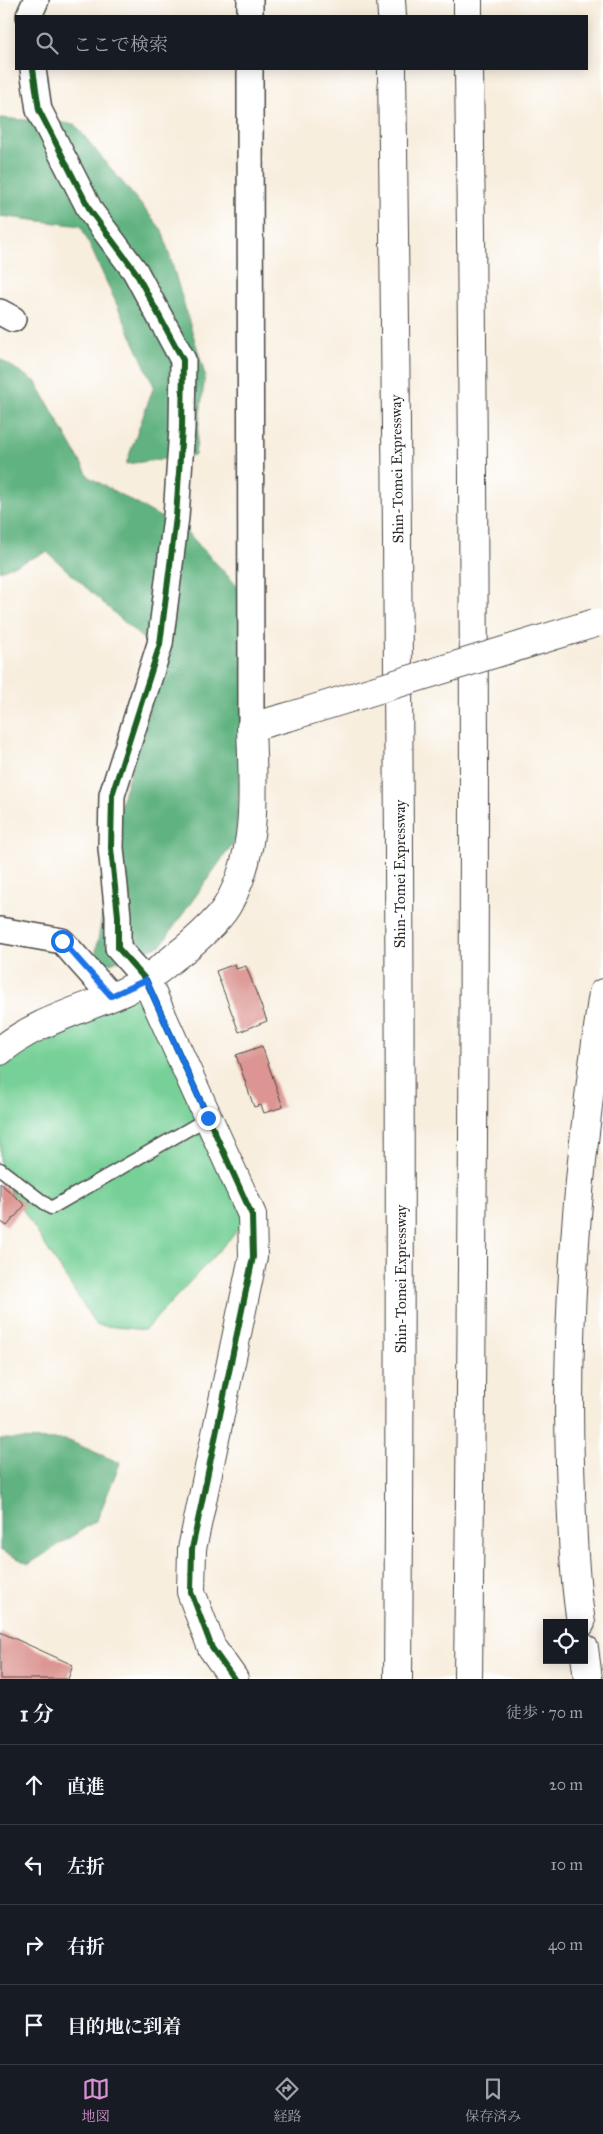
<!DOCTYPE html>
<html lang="ja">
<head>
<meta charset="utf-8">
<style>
  body { margin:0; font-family:"IM FELL Great Primer","Noto Serif JP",serif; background:#20242c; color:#f1f3f6 }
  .controls { position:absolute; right:15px; bottom:15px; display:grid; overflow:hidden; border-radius:0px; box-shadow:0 2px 12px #0003 }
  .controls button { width:45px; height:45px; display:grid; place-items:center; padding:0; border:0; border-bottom:1px solid #363941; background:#171b24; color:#f1f3f6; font:25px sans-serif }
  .stop { position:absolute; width:15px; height:15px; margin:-11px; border:4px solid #1a73e8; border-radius:50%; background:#fff }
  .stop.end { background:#1a73e8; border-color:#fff; box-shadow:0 1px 5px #0008 }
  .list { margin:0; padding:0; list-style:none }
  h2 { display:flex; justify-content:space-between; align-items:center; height:65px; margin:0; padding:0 20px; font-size:21px }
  h2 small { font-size:16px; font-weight:400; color:#9ea1a6 }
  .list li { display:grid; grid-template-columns:32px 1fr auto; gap:15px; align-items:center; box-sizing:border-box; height:80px; padding:0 20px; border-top:1px solid #363941 }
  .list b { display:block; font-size:19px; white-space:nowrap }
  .list em { font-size:16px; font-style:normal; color:#9ea1a6 }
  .icon { flex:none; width:28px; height:28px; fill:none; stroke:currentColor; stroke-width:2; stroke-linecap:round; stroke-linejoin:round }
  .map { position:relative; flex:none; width:603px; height:1679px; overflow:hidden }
  .search { position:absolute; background:#171b24; box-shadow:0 2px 12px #0003; left:15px; right:15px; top:15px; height:55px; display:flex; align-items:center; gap:12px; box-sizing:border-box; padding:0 18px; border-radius:0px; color:#9ea1a6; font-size:19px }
  .sheet { height:385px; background:#171b24 }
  nav { display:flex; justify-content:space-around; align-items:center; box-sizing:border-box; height:70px; border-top:1px solid #363941; background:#171b24; font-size:14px; color:#9ea1a6 }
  nav a { display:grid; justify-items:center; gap:2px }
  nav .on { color:#d690ce }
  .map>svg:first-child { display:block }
</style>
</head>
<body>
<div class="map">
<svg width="603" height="1679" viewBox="0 0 603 1679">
  <rect width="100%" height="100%" fill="#fff"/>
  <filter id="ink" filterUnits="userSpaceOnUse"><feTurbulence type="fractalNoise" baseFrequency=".02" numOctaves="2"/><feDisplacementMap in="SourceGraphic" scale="10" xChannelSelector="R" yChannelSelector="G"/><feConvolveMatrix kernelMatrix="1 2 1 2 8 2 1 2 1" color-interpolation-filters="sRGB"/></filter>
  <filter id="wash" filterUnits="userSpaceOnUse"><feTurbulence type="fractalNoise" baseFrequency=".0096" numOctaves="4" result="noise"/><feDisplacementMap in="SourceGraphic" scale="20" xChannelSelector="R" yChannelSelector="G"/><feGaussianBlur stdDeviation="1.12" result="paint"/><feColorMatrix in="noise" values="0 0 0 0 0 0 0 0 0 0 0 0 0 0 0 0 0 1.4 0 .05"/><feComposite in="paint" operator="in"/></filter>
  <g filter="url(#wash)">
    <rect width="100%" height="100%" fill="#f8eede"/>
    <polygon fill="#77d097" stroke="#517e61" points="146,980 252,1215 145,1330 96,1325 0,1174 0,1059"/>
    <g fill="#61b280" stroke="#466e56">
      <polygon points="0,118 74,124 162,230 205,375 195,455 126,464 154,386 81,226 0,216"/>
      <polygon points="0,359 36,382 89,477 187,532 251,601 236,839 161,945 93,969 107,888 113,830 164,658 47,552 0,571"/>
      <polygon points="0,1439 67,1440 120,1463 97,1520 29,1564 0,1550"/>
    </g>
    <g id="blocks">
      <g fill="#dc9592">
        <polygon points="235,964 236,969 246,966 267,1021 239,1032 216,971"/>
        <polygon points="262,1046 283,1107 264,1113 261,1105 254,1107 236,1055"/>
        <polygon points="0,1183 25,1205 7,1226 0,1221"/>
        <polygon points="0,1632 73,1665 68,1679 0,1679"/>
      </g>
    </g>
  </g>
  <g filter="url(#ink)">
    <use href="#blocks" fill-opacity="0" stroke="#4a4846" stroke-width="1"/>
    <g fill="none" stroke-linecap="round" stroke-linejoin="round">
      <defs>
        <polyline id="lane" points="0,1169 51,1208 208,1118"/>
        <g id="street">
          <polyline points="29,16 36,0"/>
          <polyline points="250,16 250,0"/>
          <polyline points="33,69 39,110 91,212 135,271 183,360 182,428 176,517 160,644 112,795 111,848 118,916 118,948 146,980"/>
          <polyline points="250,69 251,727"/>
          <polyline points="0,312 13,319"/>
          <polyline points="0,930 62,941 111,996"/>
        </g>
        <g id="secondary">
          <polyline points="146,980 252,1215 253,1257 192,1549 191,1592 212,1648 234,1679"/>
          <path d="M0,1051C36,1021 80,1011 123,992C143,983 159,970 176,956C191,945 218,921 227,906C259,852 253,787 251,727L291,716"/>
          <path d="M581,1623C573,1570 572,1518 570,1464C565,1306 580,1149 603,993"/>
          <polyline points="584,1648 588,1679"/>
        </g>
        <g id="highway">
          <polyline points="391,0 392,16"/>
          <polyline points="468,0 468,16"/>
          <path d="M392,69C399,606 402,1142 398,1679"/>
          <path d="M468,1679C469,1498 473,1318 473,1137C475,781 474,425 469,69"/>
        </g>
      </defs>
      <use href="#lane" stroke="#4a4846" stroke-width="15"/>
      <use href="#street" stroke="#4a4846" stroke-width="28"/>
      <use href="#secondary" stroke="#4a4846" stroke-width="30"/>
      <use href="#highway" stroke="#4a4846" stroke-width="30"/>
      <use href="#lane" stroke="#fff" stroke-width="12"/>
      <use href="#street" stroke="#fff" stroke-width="25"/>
      <use href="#secondary" stroke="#fff" stroke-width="28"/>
      <use href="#highway" stroke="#fff" stroke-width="28"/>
      <defs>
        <polyline id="secondary-bridge" points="291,716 595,623"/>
      </defs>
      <use href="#secondary-bridge" stroke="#4a4846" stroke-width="30" stroke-linecap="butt"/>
      <use href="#secondary-bridge" stroke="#fff" stroke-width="28"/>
      <defs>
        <polyline id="cycleway" points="33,69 39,110 91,212 135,271 183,360 182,428 176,517 160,644 112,795 111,848 118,916 118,948 146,980 252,1215 253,1257 192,1549 191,1592 212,1648 234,1679"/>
      </defs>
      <use href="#cycleway" stroke="#fff" stroke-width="9"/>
      <use href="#cycleway" stroke="#1b5e20" stroke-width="6"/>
    </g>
  </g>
  <g fill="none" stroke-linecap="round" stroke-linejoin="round" filter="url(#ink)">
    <polyline stroke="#1a73e8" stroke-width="6" points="62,941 111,996 146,980 208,1118"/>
  </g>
  <g text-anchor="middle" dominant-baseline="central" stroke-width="4" stroke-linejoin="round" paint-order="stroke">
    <g font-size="15" fill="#2b2b2b" stroke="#fff">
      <text transform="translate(397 469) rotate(-91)">Shin-Tomei Expressway</text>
      <text transform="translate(400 874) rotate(-90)">Shin-Tomei Expressway</text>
      <text transform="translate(401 1279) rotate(-90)">Shin-Tomei Expressway</text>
    </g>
  </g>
</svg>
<div class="controls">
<button><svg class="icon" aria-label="locate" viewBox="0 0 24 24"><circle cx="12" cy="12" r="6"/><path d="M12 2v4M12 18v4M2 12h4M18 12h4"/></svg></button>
</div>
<div class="stop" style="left:62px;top:941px"></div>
<div class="stop end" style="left:208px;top:1118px"></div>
<div class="search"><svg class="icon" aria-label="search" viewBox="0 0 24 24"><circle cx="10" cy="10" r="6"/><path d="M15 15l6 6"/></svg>ここで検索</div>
</div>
<section class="sheet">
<h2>1 分<small>徒歩 · 70 m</small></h2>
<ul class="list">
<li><svg class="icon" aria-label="ahead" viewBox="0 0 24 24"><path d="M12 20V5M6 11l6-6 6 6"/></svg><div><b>直進</b></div><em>20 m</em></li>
<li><svg class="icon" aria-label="left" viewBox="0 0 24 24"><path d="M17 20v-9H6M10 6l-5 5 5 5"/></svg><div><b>左折</b></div><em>10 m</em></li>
<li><svg class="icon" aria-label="right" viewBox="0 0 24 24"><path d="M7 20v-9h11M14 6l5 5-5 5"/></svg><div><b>右折</b></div><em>40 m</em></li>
<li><svg class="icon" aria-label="arrive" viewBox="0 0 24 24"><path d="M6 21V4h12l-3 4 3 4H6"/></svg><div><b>目的地に到着</b></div></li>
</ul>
</section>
<nav>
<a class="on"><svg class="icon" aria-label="map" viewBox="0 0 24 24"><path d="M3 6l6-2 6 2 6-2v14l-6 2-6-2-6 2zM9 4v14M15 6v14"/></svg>地図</a>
<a><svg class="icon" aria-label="directions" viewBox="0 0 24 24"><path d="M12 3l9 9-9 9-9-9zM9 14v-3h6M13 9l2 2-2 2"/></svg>経路</a>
<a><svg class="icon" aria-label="saved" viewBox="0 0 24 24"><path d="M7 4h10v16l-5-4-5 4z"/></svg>保存済み</a>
</nav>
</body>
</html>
